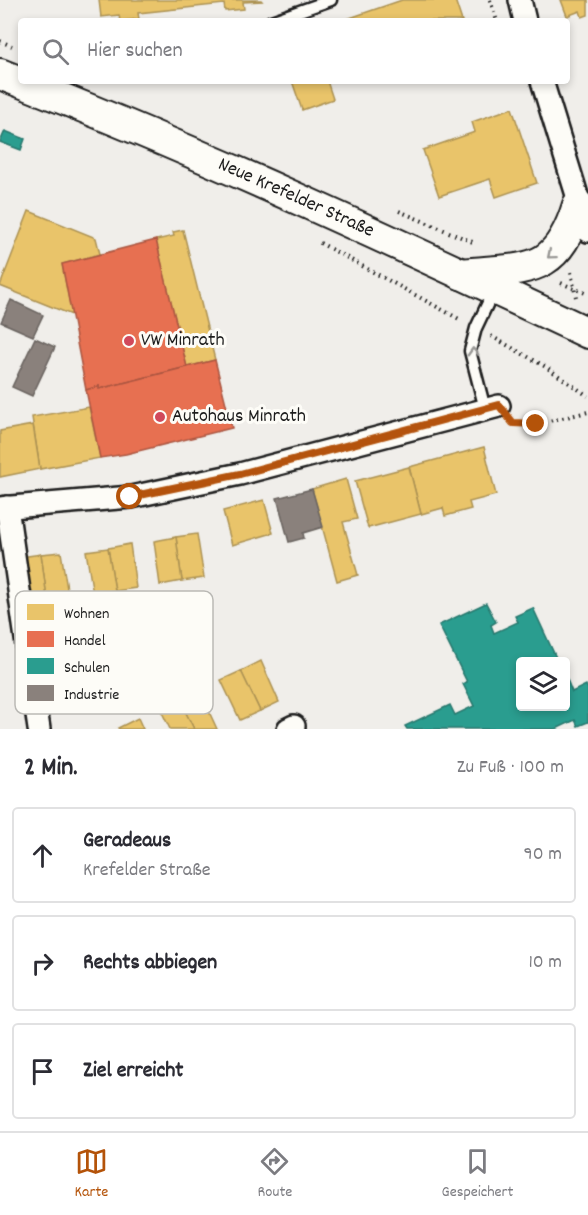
<!DOCTYPE html>
<html lang="de">
<head>
<meta charset="utf-8">
<style>
  body { margin:0; font-family:Dekko,sans-serif; background:#f2f2f3; color:#2b2b33 }
  .controls { position:absolute; right:18px; bottom:18px; display:grid; overflow:hidden; border-radius:6px; box-shadow:0 3px 9px #0003 }
  .controls button { width:54px; height:54px; display:grid; place-items:center; padding:0; border:0; border-bottom:2px solid #e1e1e2; background:#fff; color:#2b2b33; font:30px sans-serif }
  .stop { position:absolute; width:18px; height:18px; margin:-14px; border:4px solid #b45309; border-radius:50%; background:#fff }
  .stop.end { background:#b45309; border-color:#fff; box-shadow:0 2px 6px #0008 }
  .list { margin:0; padding:0; list-style:none }
  h2 { display:flex; justify-content:space-between; align-items:center; height:78px; margin:0; padding:0 24px; font-size:26px }
  h2 small { font-size:20px; font-weight:400; color:#7c7c81 }
  .list li { display:grid; grid-template-columns:39px 1fr auto; gap:18px; align-items:center; box-sizing:border-box; height:96px; margin:0 12px 12px; padding:0 12px; border:2px solid #e1e1e2; border-radius:6px }
  .list b { display:block; font-size:22px; white-space:nowrap }
  .list p { margin:0; font-size:20px; white-space:nowrap; color:#7c7c81 }
  .list em { font-size:20px; font-style:normal; color:#7c7c81 }
  .icon { flex:none; width:33px; height:33px; fill:none; stroke:currentColor; stroke-width:2; stroke-linecap:round; stroke-linejoin:round }
  .map { position:relative; flex:none; width:588px; height:729px; overflow:hidden }
  .search { position:absolute; background:#fff; box-shadow:0 3px 9px #0003; left:18px; right:18px; top:18px; height:66px; display:flex; align-items:center; gap:15px; box-sizing:border-box; padding:0 21px; border-radius:6px; color:#7c7c81; font-size:22px }
  .sheet { height:402px; background:#fff }
  nav { display:flex; justify-content:space-around; align-items:center; box-sizing:border-box; height:84px; border-top:2px solid #e1e1e2; background:#fff; font-size:16px; color:#7c7c81 }
  nav a { display:grid; justify-items:center; gap:3px }
  nav .on { color:#b45309 }
  .map>svg:first-child { display:block }
</style>
</head>
<body>
<div class="map">
<svg width="588" height="729" viewBox="0 0 588 729">
  <rect width="100%" height="100%" fill="#f0eeea"/>
  <filter id="ink" filterUnits="userSpaceOnUse"><feTurbulence type="fractalNoise" baseFrequency=".0167" numOctaves="2"/><feDisplacementMap in="SourceGraphic" scale="12" xChannelSelector="R" yChannelSelector="G"/><feConvolveMatrix kernelMatrix="1 2 1 2 8 2 1 2 1" color-interpolation-filters="sRGB"/></filter>
  <g filter="url(#ink)">
    <g fill="#e9c46a" stroke="#ac9253" stroke-width="1.5">
      <polygon points="99,0 261,0 262,1 243,2 244,9 225,11 224,4 138,13 139,19 120,21 119,15 101,17"/>
      <polygon points="402,0 455,0 462,21 341,21"/>
      <polygon points="561,0 588,0 588,15 582,17 580,11 567,16"/>
      <polygon points="292,81 327,81 333,99 302,110"/>
      <polygon points="512,108 537,183 496,197 490,179 439,196 423,150 475,132 472,122"/>
      <polygon points="29,211 96,238 100,254 62,264 72,315 0,286"/>
      <polygon points="183,230 215,360 187,367 156,240 174,236 173,232"/>
      <polygon points="89,407 100,458 40,469 32,417"/>
      <polygon points="33,425 40,469 0,477 0,431"/>
      <polygon points="484,447 496,495 469,502 471,509 445,516 443,508 421,514 409,467"/>
      <polygon points="409,467 421,514 368,528 355,481"/>
      <polygon points="346,479 357,519 343,522 358,575 337,581 312,489"/>
      <polygon points="264,500 273,533 232,545 223,511"/>
      <polygon points="197,534 204,578 182,581 176,537"/>
      <polygon points="176,537 182,581 160,585 154,541"/>
      <polygon points="130,544 136,588 115,591 108,548"/>
      <polygon points="108,548 115,591 93,594 86,551"/>
      <polygon points="61,552 68,595 47,598 41,554"/>
      <polygon points="41,554 47,598 27,601 21,557"/>
      <polygon points="261,661 279,702 260,711 241,671"/>
      <polygon points="241,671 260,711 240,720 221,680"/>
      <polygon points="199,690 217,729 194,729 179,699"/>
      <polygon points="179,699 194,729 170,729 160,708"/>
      <polygon points="138,718 143,729 119,729 118,728"/>
    </g>
    <g fill="#e76f51" stroke="#aa5641" stroke-width="1.5">
      <polygon points="156,240 187,367 99,389 99,386 86,390 62,264"/>
      <polygon points="215,360 232,428 126,454 100,458 86,390 99,386 99,389"/>
    </g>
    <g fill="#2a9d8f" stroke="#26766c" stroke-width="1.5">
      <polygon points="5,131 25,139 21,150 0,142"/>
      <polygon points="486,603 496,622 491,625 494,633 518,622 515,616 533,608 558,662 520,662 520,706 566,706 566,677 572,692 586,685 588,689 588,722 578,726 575,720 556,729 407,729 405,726 450,705 455,715 474,706 463,684 467,682 439,625"/>
    </g>
    <g fill="#8a817c" stroke="#69635f" stroke-width="1.5">
      <polygon points="11,300 43,315 33,336 1,322"/>
      <polygon points="35,338 55,347 32,396 12,387"/>
      <polygon points="312,489 323,527 303,533 304,538 289,542 277,498"/>
    </g>
    <g fill="none" stroke-linecap="round" stroke-linejoin="round">
      <defs>
        <g id="lane">
          <polyline points="271,21 331,0"/>
          <polyline points="485,409 470,351 476,328 494,290"/>
        </g>
        <g id="street">
          <polyline points="520,0 525,21"/>
          <polyline points="542,81 588,231"/>
          <polyline points="7,507 39,729"/>
          <polyline points="0,508 131,497 240,474 499,406"/>
          <polyline points="288,729 294,726"/>
        </g>
        <g id="secondary">
          <path id="s1" d="M0,74C200,151 394,242 588,333"/>
          <path d="M461,274C527,267 556,277 578,205"/>
        </g>
      </defs>
      <use href="#lane" stroke="#1c1c1c" stroke-width="15"/>
      <use href="#street" stroke="#1c1c1c" stroke-width="26"/>
      <use href="#secondary" stroke="#1c1c1c" stroke-width="34"/>
      <g stroke="#1c1c1c" stroke-width="4" stroke-dasharray="1.5 4.5" stroke-linecap="butt">
        <polyline points="490,0 497,21"/>
        <polyline points="0,41 12,46"/>
        <polyline points="399,211 475,243"/>
        <polyline points="320,243 461,320"/>
        <polyline points="571,272 576,297"/>
        <polyline points="561,283 588,294"/>
        <polyline points="491,336 546,367 588,396"/>
        <polyline points="515,423 536,424 588,412"/>
      </g>
      <use href="#lane" stroke="#fdfcf7" stroke-width="10"/>
      <use href="#street" stroke="#fdfcf7" stroke-width="21"/>
      <use href="#secondary" stroke="#fdfcf7" stroke-width="30"/>
    </g>
    <defs><path id="oneway-chevron" d="M-2-3.5L2.5 0L-2 3.5" fill="none" stroke-width="1.6" stroke-linecap="round" stroke-linejoin="round" transform="scale(1.5)"/></defs>
    <g stroke="#989794">
      <use href="#oneway-chevron" transform="translate(551 255) rotate(140)"/>
      <use href="#oneway-chevron" transform="translate(473 352) rotate(-92)"/>
    </g>
  </g>
  <g fill="none" stroke-linecap="round" stroke-linejoin="round" filter="url(#ink)">
    <polyline stroke="#b45309" stroke-width="8" points="130,497 240,474 499,405 513,423 536,424"/>
  </g>
  <g fill="#d1495b" stroke="#fdfcf7" stroke-width="2">
    <circle cx="129" cy="341" r="6"/>
    <circle cx="160" cy="417" r="6"/>
  </g>
  <g text-anchor="middle" dominant-baseline="central" stroke-width="6" stroke-linejoin="round" paint-order="stroke">
    <g font-size="20" fill="#1c1c1c" stroke="#fdfcf7">
      <text stroke="none"><textPath href="#s1" startOffset="321">Neue Krefelder Straße</textPath></text>
    </g>
    <g font-size="20" fill="#1c1c1c" stroke="#fdfcf7" text-anchor="start">
      <text x="141" y="341">VW Minrath</text>
      <text x="172" y="417">Autohaus Minrath</text>
    </g>
  </g>
  <rect x="15" y="591" width="198" height="123" rx="9" fill="#fdfcf7" stroke="#bab9b5" stroke-width="1.5"/>
  <rect x="27" y="604" width="27" height="16" fill="#e9c46a"/>
  <rect x="27" y="631" width="27" height="16" fill="#e76f51"/>
  <rect x="27" y="658" width="27" height="16" fill="#2a9d8f"/>
  <rect x="27" y="685" width="27" height="16" fill="#8a817c"/>
  <g font-size="16" fill="#1c1c1c">
    <text x="64" y="618">Wohnen</text>
    <text x="64" y="645">Handel</text>
    <text x="64" y="672">Schulen</text>
    <text x="64" y="699">Industrie</text>
  </g>
</svg>
<div class="controls">
<button><svg class="icon" aria-label="layers" viewBox="0 0 24 24"><path d="M12 4l9 5-9 5-9-5zM3 14l9 5 9-5"/></svg></button>
</div>
<div class="stop" style="left:130px;top:497px"></div>
<div class="stop end" style="left:536px;top:424px"></div>
<div class="search"><svg class="icon" aria-label="search" viewBox="0 0 24 24"><circle cx="10" cy="10" r="6"/><path d="M15 15l6 6"/></svg>Hier suchen</div>
</div>
<section class="sheet">
<h2>2 Min.<small>Zu Fuß · 100 m</small></h2>
<ul class="list">
<li><svg class="icon" aria-label="ahead" viewBox="0 0 24 24"><path d="M12 20V5M6 11l6-6 6 6"/></svg><div><b>Geradeaus</b><p>Krefelder Straße</p></div><em>90 m</em></li>
<li><svg class="icon" aria-label="right" viewBox="0 0 24 24"><path d="M7 20v-9h11M14 6l5 5-5 5"/></svg><div><b>Rechts abbiegen</b></div><em>10 m</em></li>
<li><svg class="icon" aria-label="arrive" viewBox="0 0 24 24"><path d="M6 21V4h12l-3 4 3 4H6"/></svg><div><b>Ziel erreicht</b></div></li>
</ul>
</section>
<nav>
<a class="on"><svg class="icon" aria-label="map" viewBox="0 0 24 24"><path d="M3 6l6-2 6 2 6-2v14l-6 2-6-2-6 2zM9 4v14M15 6v14"/></svg>Karte</a>
<a><svg class="icon" aria-label="directions" viewBox="0 0 24 24"><path d="M12 3l9 9-9 9-9-9zM9 14v-3h6M13 9l2 2-2 2"/></svg>Route</a>
<a><svg class="icon" aria-label="saved" viewBox="0 0 24 24"><path d="M7 4h10v16l-5-4-5 4z"/></svg>Gespeichert</a>
</nav>
</body>
</html>
